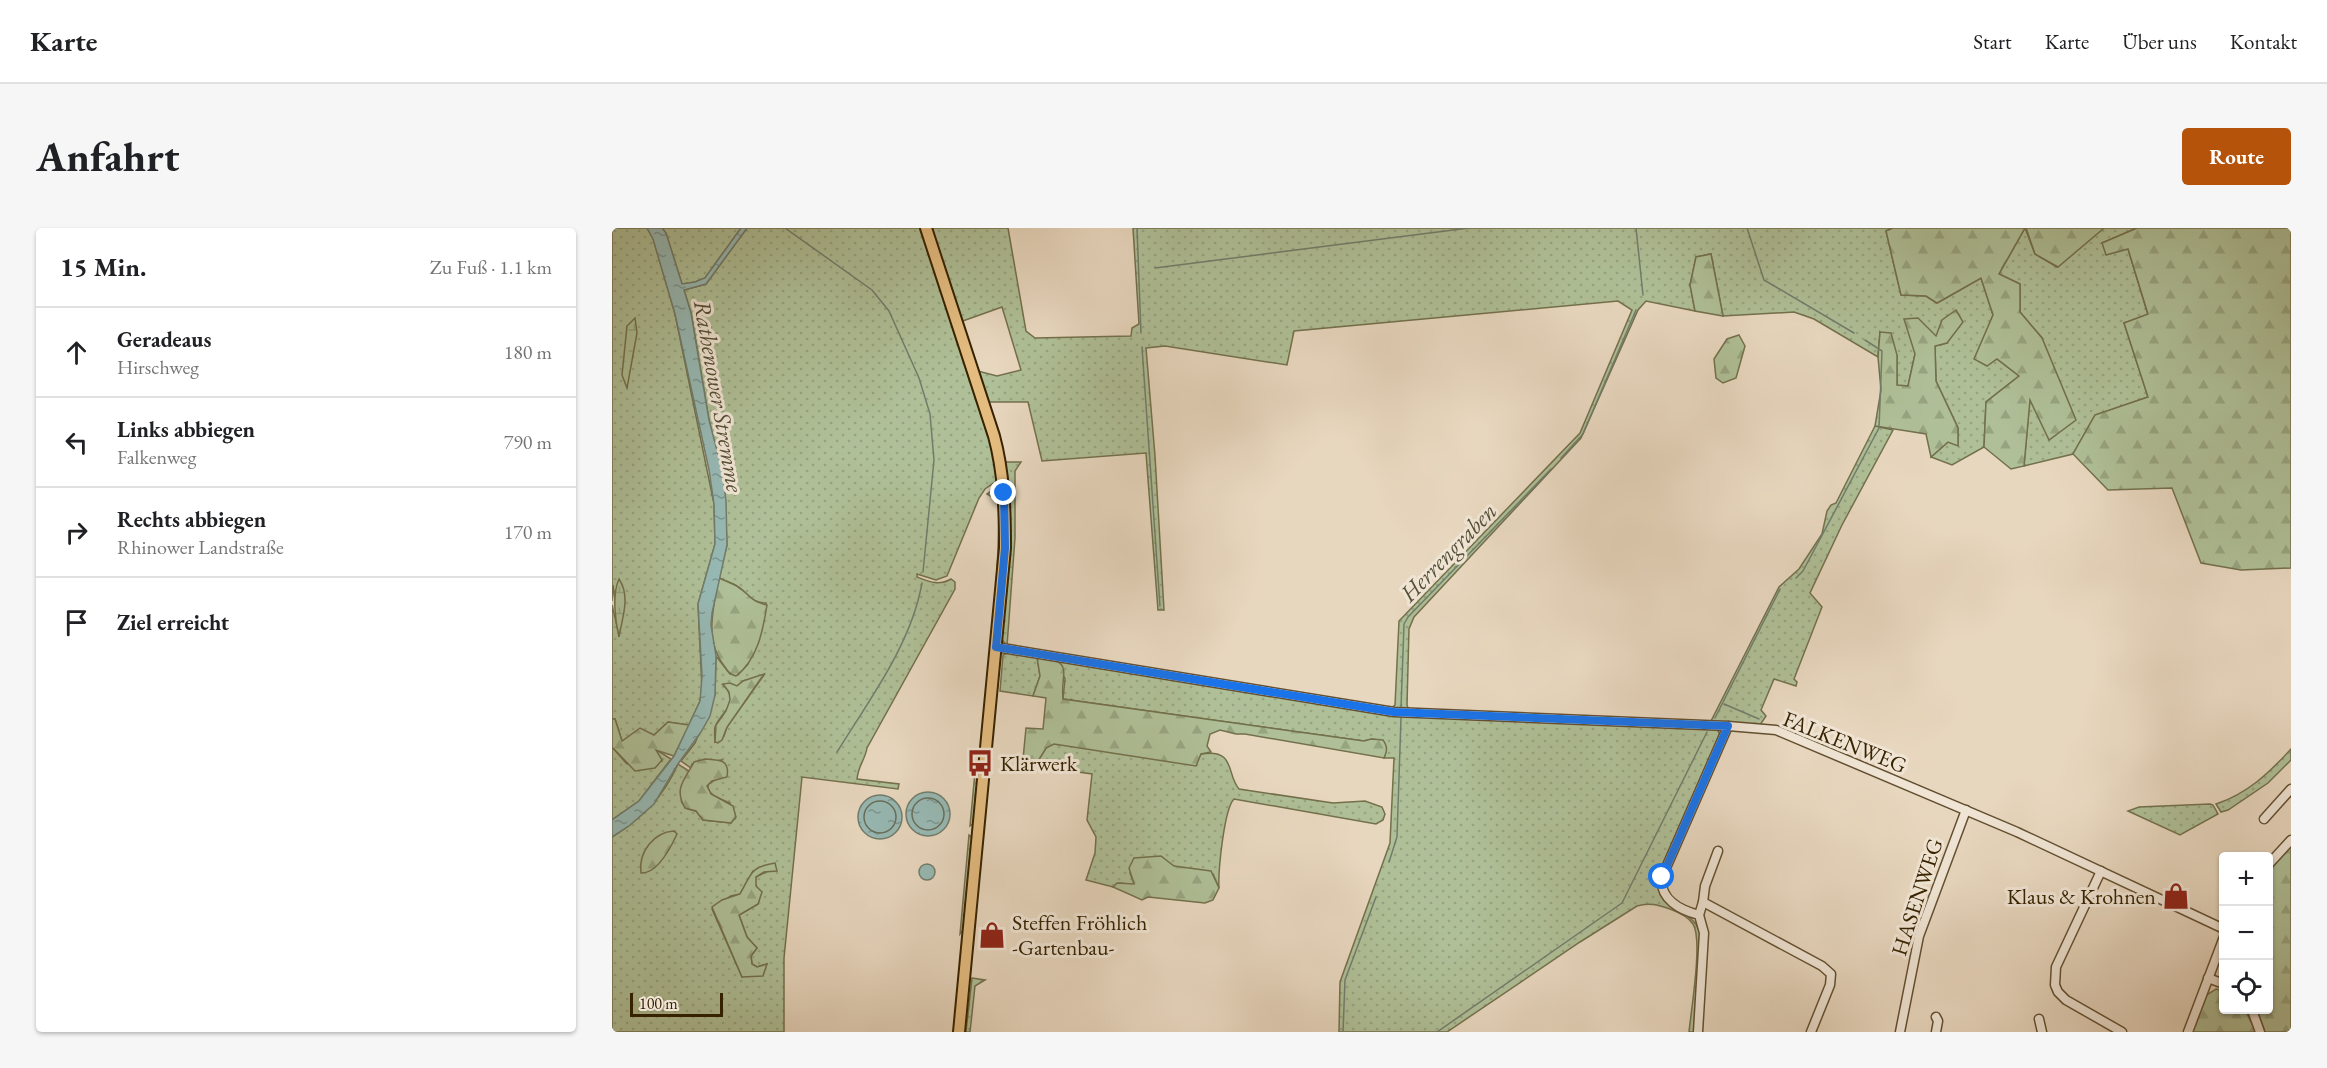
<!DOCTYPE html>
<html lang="de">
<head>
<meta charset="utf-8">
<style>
  body { margin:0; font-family:"EB Garamond",serif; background:#f6f6f6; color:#202124 }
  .controls { position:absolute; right:18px; bottom:18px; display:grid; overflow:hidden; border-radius:6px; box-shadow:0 2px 4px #0004 }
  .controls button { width:54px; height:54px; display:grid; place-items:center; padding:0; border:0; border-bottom:2px solid #e0e0e0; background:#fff; color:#202124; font:30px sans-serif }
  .scale { position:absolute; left:18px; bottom:15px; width:93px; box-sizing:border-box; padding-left:6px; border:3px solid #372200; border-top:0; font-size:16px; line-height:21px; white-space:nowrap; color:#372200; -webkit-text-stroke:4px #f0e5d5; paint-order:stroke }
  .stop { position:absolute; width:18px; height:18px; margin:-14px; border:4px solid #1a73e8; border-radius:50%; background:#fff }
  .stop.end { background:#1a73e8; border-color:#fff; box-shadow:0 2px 6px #0008 }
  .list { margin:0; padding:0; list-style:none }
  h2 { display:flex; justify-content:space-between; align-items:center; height:78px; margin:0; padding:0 24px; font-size:26px }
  h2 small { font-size:20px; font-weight:400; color:#757577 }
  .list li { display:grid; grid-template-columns:39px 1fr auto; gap:18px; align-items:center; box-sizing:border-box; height:90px; padding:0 24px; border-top:2px solid #e0e0e0 }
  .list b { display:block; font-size:22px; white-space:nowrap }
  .list p { margin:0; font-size:20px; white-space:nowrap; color:#757577 }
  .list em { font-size:20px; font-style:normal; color:#757577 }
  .icon { flex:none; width:33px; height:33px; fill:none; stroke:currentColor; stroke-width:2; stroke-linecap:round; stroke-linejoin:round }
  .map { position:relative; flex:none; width:1679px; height:804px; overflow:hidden; border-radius:6px }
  header { display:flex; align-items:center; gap:36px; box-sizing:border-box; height:84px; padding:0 30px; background:#fff; border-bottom:2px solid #e0e0e0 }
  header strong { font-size:28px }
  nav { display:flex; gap:33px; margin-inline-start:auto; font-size:21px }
  .intro { display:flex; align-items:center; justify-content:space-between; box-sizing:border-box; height:144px; padding:0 36px }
  h1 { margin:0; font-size:42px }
  .button { padding:15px 27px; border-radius:6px; background:#b45309; color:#fff; font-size:21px; font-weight:700 }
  main { display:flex; gap:36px; padding:0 36px }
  aside { flex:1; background:#fff; border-radius:6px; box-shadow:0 2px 4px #0004 }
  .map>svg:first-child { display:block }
</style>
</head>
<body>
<header>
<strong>Karte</strong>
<nav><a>Start</a><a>Karte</a><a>Über uns</a><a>Kontakt</a></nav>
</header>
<div class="intro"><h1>Anfahrt</h1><a class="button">Route</a></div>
<main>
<aside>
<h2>15 Min.<small>Zu Fuß · 1.1 km</small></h2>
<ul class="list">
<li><svg class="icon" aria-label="ahead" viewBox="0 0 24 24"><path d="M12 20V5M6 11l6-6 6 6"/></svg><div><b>Geradeaus</b><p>Hirschweg</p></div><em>180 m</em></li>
<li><svg class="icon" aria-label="left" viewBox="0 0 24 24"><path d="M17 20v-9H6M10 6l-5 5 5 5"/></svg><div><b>Links abbiegen</b><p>Falkenweg</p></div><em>790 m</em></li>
<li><svg class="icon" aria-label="right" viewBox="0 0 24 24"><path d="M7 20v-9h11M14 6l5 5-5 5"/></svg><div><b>Rechts abbiegen</b><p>Rhinower Landstraße</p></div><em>170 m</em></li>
<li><svg class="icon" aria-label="arrive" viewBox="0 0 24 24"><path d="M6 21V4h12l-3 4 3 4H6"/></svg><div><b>Ziel erreicht</b></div></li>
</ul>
</aside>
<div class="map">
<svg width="1679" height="804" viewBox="0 0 1679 804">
  <defs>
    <pattern id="grass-dots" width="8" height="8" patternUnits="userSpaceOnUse" patternTransform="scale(1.5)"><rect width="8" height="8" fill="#afbf97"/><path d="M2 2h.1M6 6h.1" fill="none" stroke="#97a480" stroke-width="1.8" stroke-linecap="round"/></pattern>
    <pattern id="forest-firs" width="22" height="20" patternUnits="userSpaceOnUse" patternTransform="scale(1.5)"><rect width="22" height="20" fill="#afbf97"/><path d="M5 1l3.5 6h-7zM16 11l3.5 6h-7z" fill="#97a480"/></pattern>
    <pattern id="wetland-marsh" width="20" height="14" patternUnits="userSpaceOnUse" patternTransform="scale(1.5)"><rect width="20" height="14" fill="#afbf97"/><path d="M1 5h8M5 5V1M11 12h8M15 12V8" fill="none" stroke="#97a480"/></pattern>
    <pattern id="water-ripples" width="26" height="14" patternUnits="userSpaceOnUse" patternTransform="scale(1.5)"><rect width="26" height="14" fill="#97b9b4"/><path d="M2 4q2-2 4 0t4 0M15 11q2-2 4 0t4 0" fill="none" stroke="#7c9690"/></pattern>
  </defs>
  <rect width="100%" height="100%" fill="#e8d7bf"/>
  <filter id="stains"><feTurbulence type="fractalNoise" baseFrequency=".00333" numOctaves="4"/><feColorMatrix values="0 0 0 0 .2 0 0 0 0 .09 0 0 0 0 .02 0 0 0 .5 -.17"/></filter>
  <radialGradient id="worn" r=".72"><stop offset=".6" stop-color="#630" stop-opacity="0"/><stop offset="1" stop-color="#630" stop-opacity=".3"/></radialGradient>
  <g fill="url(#grass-dots)" stroke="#73704c" stroke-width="1.5" fill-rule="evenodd">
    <polygon points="0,0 35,0 41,10 63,86 102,276 103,316 86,376 90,461 88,473 77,497 56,494 42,507 10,513 3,491 0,491 0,377 7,407 1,357 0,373"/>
    <polygon points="50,0 129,0 93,50 83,54 70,56 54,5"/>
    <path d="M135,0H311L384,226L386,252L373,261L367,270L335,348L324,352L305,346V349C318,354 327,358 339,351L343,354V361L255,520C253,532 246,538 245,551L287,556L286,561L190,549L172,730V804H0V609C31,589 51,570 66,536L77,543L69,565L70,575L76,581L84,583L91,592L119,595L118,575C108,570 95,568 96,556L103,552L110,532L80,536L79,540L69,533L83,515L103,467L104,428L118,446L126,447L136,436L154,375C139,375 136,365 125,358C120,355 113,353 107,350L115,317L112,255L97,192L79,85L72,62L94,56ZM152,447L115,499L112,508L103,514C103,509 102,504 103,499C109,483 130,475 111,457L125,458L131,453ZM141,643H156L144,649L143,655L148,667L146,676L127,687L135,709L145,720L139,728L140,736L145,739L155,736L130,749L100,681L119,668L128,666Z"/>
    <polygon points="317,0 396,0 414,103 423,110 519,108 520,100 527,96 521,0 1281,0 1274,3 1289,67 1314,68 1325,75 1369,50 1381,87 1363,131 1385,131 1407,148 1374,174 1372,219 1340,237 1319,229 1336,214 1346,217 1346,200 1324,153 1323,118 1335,115 1324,108 1303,126 1296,158 1285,158 1285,127 1268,104 1266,129 1202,91 1182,84 1111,88 1099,26 1084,29 1078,57 1083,83 1034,73 1026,82 969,210 802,389 797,401 795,477 797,482 779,480 783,477 787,393 968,205 1020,82 1006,73 682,103 675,137 553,118 534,120 543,228 552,382 546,382 534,225 430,233 416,174 375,174 366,143 385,148 409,142 390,79 348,94"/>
    <polygon points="1413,0 1423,26 1445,39 1491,0 1525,0 1490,15 1516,21 1536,87 1512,95 1536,169 1483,187 1461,226 1412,238 1418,170 1430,110 1408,84 1408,56 1387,46"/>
    <polygon points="1263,198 1281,202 1230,297 1198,365 1210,379 1182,451 1185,454 1184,458 1162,451 1149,482 1154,488 1148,497 1099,493 1167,359 1187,341 1210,306 1215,283 1219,277 1224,275"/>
    <polygon points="392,234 409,234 403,243 403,310 395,418 388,409"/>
    <path d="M384,260H387L390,317L365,593L358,598L363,544L367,535C376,448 387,361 387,273L375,266Z"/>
    <polygon points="395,425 425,429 428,448 421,468 388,463 391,427"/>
    <path d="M443,431L774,485L1104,500L1108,506L1046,657C1050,679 1079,682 1088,703L1083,804H1077C1079,783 1091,711 1081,696C1076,688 1066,684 1058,681C1046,677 1037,674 1025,678L968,714L835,804H727L728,754L778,615L782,530H772C778,514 767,508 752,513L451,471L453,451Z"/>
    <path d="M439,516L589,526C624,520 614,546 627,561L721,575L753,573L770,579L773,586L771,592L764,596L622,571C612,581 606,644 607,660L601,646C585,643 560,643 550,629L518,645L522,655V657L508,655L501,659L474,652L483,625L484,609L475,592L480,546L438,540L426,533L434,520Z"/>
    <polygon points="0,519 15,536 50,533 43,521 59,531 27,573 0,592"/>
    <path d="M1679,521V532L1656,555L1616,582L1609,584L1604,576C1635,566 1657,545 1679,521Z"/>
    <polygon points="1598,576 1601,577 1606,586 1568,607 1516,583 1527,579"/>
    <polygon points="357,607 363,612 352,701 348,706"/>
    <polygon points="360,750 373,752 363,758 358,804 354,804"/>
  </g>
  <g fill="url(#forest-firs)" stroke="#73704c" stroke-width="1.5">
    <polygon points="1281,0 1413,0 1387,46 1408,56 1408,84 1430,110 1464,192 1437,212 1418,172 1412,238 1399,241 1372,219 1374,174 1407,148 1385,131 1375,138 1362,131 1381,87 1369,50 1325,75 1314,68 1289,67 1274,3"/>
    <polygon points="1414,0 1491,0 1491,1 1446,39 1423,26"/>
    <polygon points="1525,0 1679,0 1679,340 1629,342 1589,335 1560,260 1496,262 1461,226 1483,187 1536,169 1512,95 1536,86 1516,21 1494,27 1490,15"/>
    <polygon points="1099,26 1111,88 1083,83 1078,57 1084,29"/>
    <polygon points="1344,82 1351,94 1335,115 1323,118 1324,153 1346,200 1346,218 1336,214 1319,229 1314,206 1263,198 1269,162 1266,129 1268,104 1279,105 1285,127 1285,157 1296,158 1303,126 1292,91 1306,90 1324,108 1330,92"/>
    <polygon points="1127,107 1133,118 1124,150 1111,155 1104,150 1102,131 1115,111"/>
    <path d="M107,350C113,353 120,355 126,359C139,367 137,373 155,377C151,402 146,431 124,448C118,446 116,444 113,439C92,413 101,380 107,350Z"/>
    <path d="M425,429C464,433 448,444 451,471L752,513L759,511L771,512C776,519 775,523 772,530L633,506H624L608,502L598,506L595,518L599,524L589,526L584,538L442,516L434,520L426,533L411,531L414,500L431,501L434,470L421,468L428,448Z"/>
    <polygon points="152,446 115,499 110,512 106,515 103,514 104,497 114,483 118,472 117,464 111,456 118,455 125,458 131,453"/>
    <polygon points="0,491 3,491 10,513 28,500 42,507 56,494 77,497 62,528 44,522 50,532 43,540 23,543 0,519"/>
    <path d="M93,531C107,532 118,531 115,549L100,553L95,558L99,566L121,578L124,589L119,595L91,592L84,583L73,580C61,560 74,550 82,534Z"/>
    <path d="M62,603L65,606C59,619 46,646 29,645C26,624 42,604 62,603Z"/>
    <polygon points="1679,617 1679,804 1653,804 1645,782 1656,782 1657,641"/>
    <polygon points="549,628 562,638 599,643 607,660 601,672 593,675 536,669 530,672 501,659 505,655 522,656 517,640 522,630"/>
    <path d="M163,635L165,643L152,644L144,649V658L150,664L146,676L127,687L135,709L145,720L139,728L140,736L145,739L155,736L151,748L130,749L100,679L110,672L128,666C140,645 138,639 163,635Z"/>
    <polygon points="1604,761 1611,763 1612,782 1633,782 1644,804 1580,804 1593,768"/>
  </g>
  <g fill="url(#wetland-marsh)" stroke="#73704c" stroke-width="1.5">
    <polygon points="23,90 25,105 15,160 10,147 15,98"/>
    <path d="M7,351C19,369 10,390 7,409C3,392 0,366 7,351Z"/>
  </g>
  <g fill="url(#water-ripples)" stroke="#717d6c" stroke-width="1.5">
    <polygon points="35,0 50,0 54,5 70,56 83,54 93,50 129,0 135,0 94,56 72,62 79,85 97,192 110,241 114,273 115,317 100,385 99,397 104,428 103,467 98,488 89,504 66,536 42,576 17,598 0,609 0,592 27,573 62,528 88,473 90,448 86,376 103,316 102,276 97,242 63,86 41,11"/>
    <circle cx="316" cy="586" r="22"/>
    <circle cx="268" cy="589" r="22"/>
    <circle cx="315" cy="644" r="8"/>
  </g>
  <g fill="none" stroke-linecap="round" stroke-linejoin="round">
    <g stroke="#676e5a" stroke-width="1.5">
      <circle cx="316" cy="586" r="16"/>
      <circle cx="268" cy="589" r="16"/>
    </g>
    <g stroke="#717d6c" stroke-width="1.5">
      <polyline points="173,0 260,62 277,83 307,150 318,186 322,232 311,344"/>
      <polyline points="525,0 529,105"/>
      <polyline points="1024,0 1031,67"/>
      <polyline points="1135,0 1152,52 1242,105"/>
      <polyline points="543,40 857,0"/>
      <polyline points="530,119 548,378"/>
      <polyline points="949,230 971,206 1024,82"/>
      <polyline points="1184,350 1191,343 1267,200 1270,123 1253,112"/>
      <polyline points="1112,476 1147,491"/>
      <polyline points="789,480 792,396 796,389 939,241"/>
      <polyline points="1103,490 1168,361"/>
      <path d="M225,524C257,472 299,417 310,355"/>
      <polyline points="777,634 785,609 789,490"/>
      <polyline points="731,804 733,752 764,669"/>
      <polyline points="825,804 1010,675 1095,504"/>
    </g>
    <defs>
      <g id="minor">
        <polyline points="384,419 782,484 1116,498 1164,502 1405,604 1612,701"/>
        <polyline points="1652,591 1679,561"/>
        <polyline points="1656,637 1679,612"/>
        <polyline points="1489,643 1444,739 1443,757 1446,764 1454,772 1510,804"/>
        <polyline points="1091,674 1210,738 1219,746 1218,757 1199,804"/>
        <polyline points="1087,687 1091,674 1093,658 1106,623"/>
        <polyline points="1596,750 1612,756"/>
        <polyline points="1640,782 1648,804"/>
        <polyline points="1324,789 1326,793 1324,804"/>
        <polyline points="1427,791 1430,804"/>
        <path d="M1086,804L1092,705L1087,687C1068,682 1047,671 1050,649L1116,498"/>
        <polyline points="1288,804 1307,708 1354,582"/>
        <polyline points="1576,804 1612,709"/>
      </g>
      <path id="major" d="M314,0L382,208C392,245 393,282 393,320L347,804"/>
    </defs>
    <use href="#minor" stroke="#634f30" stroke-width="11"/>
    <use href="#major" stroke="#372200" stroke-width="14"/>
    <use href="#minor" stroke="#f0e5d5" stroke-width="8"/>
    <use href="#major" stroke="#e4bc80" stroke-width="10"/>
  </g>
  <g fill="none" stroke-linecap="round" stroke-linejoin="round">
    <polyline stroke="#1a73e8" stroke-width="8" points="392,265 393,320 384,419 782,484 1116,498 1050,649"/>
  </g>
  <defs>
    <symbol id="bus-bare" viewBox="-9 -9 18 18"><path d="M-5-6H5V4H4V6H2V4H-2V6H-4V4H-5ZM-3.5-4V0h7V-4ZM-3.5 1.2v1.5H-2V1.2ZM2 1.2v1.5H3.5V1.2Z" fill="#8f2418" stroke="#f0e5d5" stroke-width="2.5" paint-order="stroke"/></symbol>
    <symbol id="shop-bare" viewBox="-9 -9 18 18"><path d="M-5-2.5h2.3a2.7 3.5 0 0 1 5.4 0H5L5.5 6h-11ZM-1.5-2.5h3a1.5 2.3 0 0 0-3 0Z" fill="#8f2418" stroke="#f0e5d5" stroke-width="2.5" paint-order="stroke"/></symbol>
  </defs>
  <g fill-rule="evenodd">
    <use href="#bus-bare" x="349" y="516" width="38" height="38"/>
    <use href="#shop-bare" x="1545" y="649" width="38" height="38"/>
    <use href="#shop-bare" x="361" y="688" width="38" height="38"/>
  </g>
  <g text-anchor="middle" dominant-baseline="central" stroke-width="6" stroke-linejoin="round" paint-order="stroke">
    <g font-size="22" fill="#372200" stroke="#f0e5d5">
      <text transform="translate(1233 514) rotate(22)">FALKENWEG</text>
      <text transform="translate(1305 669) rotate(-72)">HASENWEG</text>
    </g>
    <g font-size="22" fill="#372200" stroke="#f0e5d5" text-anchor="start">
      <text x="388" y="535">Klärwerk</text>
      <text x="1544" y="668" text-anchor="end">Klaus &amp; Krohnen</text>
      <text x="400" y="694">Steffen Fröhlich<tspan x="400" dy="25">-Gartenbau-</tspan></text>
    </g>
    <g font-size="24" font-style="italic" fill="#544f36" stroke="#f0e5d5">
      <text transform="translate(107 168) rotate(80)">Rathenower Stremme</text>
      <text transform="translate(836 324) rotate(-46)">Herrengraben</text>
    </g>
  </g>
  <rect width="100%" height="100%" filter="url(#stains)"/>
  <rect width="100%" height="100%" fill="url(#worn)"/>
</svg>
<div class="controls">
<button>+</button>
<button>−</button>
<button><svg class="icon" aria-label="locate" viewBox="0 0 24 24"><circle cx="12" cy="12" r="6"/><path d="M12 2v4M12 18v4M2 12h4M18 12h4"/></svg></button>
</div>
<div class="scale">100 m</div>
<div class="stop" style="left:1050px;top:649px"></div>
<div class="stop end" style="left:392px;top:265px"></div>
</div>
</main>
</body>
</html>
